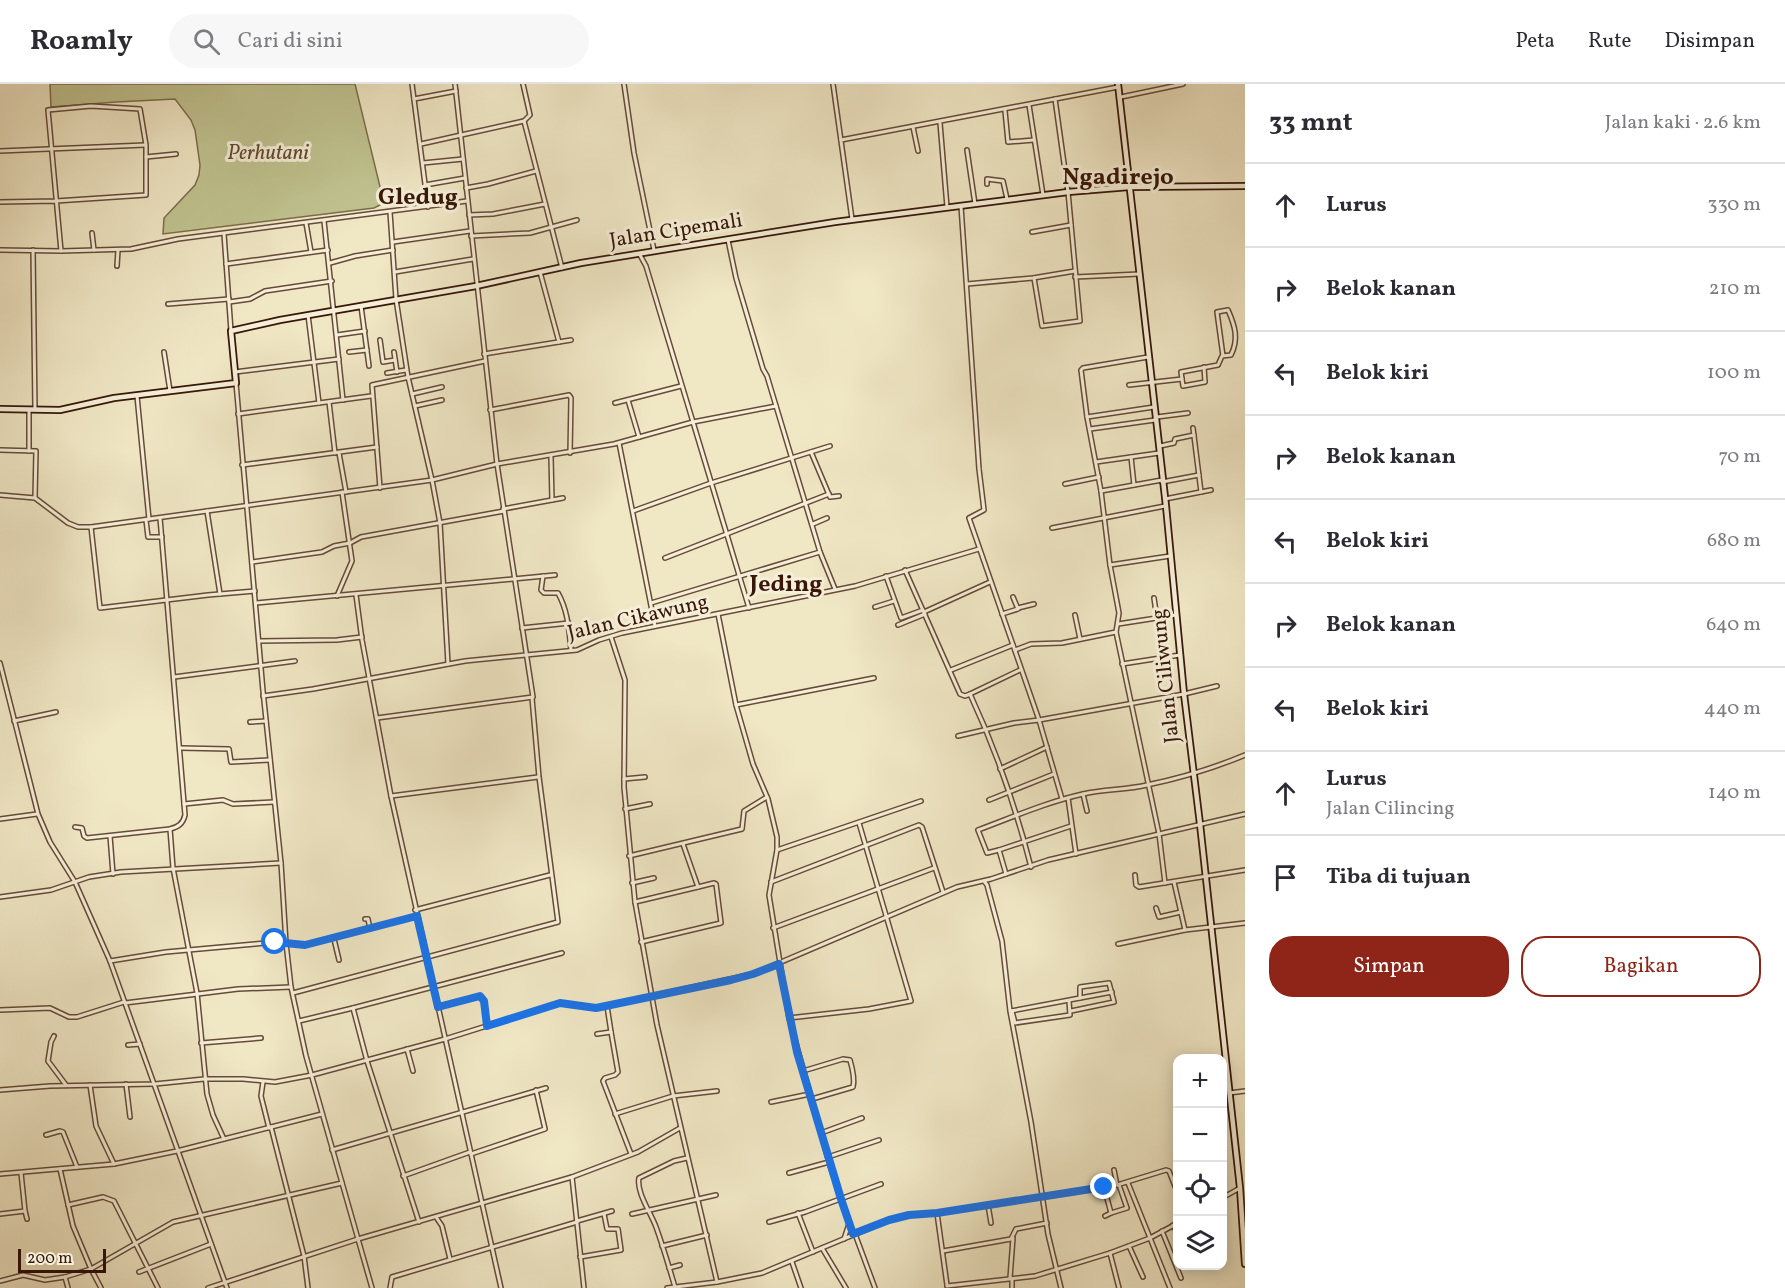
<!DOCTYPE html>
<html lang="id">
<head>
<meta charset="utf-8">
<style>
  body { margin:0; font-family:Vollkorn,serif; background:#f7f7f7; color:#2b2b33 }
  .controls { position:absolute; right:18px; bottom:18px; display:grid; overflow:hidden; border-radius:12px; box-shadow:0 3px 15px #0003 }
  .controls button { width:54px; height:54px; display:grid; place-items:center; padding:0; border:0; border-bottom:2px solid #e1e1e2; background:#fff; color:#2b2b33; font:30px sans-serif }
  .scale { position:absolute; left:18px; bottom:15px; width:88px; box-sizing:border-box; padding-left:6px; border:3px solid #381708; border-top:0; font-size:16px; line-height:21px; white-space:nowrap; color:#381708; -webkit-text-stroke:4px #f5efd9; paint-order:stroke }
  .stop { position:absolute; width:18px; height:18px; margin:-14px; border:4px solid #1a73e8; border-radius:50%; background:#fff }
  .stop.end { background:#1a73e8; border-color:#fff; box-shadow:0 2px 6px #0008 }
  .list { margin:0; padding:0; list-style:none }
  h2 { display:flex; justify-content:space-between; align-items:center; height:78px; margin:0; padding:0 24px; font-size:26px }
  h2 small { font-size:20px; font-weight:400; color:#7c7c81 }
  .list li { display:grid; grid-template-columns:39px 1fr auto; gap:18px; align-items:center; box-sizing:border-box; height:84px; padding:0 24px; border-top:2px solid #e1e1e2 }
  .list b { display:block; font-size:22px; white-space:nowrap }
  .list p { margin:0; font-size:20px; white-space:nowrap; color:#7c7c81 }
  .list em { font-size:20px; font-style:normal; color:#7c7c81 }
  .actions { display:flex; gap:12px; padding:18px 24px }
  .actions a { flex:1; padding:14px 0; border:2px solid #8f2418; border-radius:24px; text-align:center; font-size:21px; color:#8f2418 }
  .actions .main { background:#8f2418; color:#fff }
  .icon { flex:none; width:33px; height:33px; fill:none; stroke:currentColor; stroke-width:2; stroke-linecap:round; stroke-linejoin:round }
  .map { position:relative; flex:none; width:1245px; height:1204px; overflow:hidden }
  header { display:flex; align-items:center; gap:36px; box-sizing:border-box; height:84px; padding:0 30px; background:#fff; border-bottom:2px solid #e1e1e2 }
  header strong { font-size:28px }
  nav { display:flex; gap:33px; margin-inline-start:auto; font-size:21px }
  .search { width:420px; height:54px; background:#f7f7f7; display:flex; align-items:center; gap:15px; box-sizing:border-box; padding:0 21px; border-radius:33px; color:#7c7c81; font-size:22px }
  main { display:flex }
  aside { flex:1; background:#fff }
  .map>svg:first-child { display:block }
</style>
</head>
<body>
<header>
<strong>Roamly</strong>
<div class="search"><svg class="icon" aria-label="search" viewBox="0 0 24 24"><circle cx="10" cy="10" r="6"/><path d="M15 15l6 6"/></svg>Cari di sini</div>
<nav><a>Peta</a><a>Rute</a><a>Disimpan</a></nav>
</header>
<main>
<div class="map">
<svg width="1245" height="1204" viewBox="0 0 1245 1204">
  <rect width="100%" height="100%" fill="#f0e7c5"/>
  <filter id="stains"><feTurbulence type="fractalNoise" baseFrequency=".00333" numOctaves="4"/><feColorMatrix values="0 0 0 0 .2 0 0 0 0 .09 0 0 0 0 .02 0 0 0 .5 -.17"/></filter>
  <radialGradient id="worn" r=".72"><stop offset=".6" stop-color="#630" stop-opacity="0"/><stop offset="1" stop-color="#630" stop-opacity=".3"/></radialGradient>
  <polygon fill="#c0c390" stroke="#7c6d4c" stroke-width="1.5" points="50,0 355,0 384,119 374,124 163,150 164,134 195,101 199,91 200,81 195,46 191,36 175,15 116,18 51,23"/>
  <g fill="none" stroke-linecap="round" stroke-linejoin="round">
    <defs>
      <g id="street">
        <polyline points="412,0 428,123"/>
        <polyline points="624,0 634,69 654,166"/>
        <polyline points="833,0 852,135"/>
        <polyline points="1121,13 1183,0"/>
        <polyline points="414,15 456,7"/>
        <polyline points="1029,21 1043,111"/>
        <polyline points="1005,27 1008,58 1034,56"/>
        <polyline points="524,37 562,184"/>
        <polyline points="940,39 947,123"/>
        <polyline points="913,43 918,67"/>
        <polyline points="841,56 1118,3"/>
        <polyline points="421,60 524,37 530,31 523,0"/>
        <polyline points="967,66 975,120"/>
        <polyline points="0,67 145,61"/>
        <polyline points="146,73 176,70"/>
        <polyline points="423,79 463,75"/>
        <polyline points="1084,92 1086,107"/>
        <polyline points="987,100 987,95 1003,97 1007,115"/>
        <polyline points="425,101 465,94"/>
        <polyline points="466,104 488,100 536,87"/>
        <polyline points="0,118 56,117 146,111 146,61 140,25 91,22 48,26 61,167"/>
        <polyline points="961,122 979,385 984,426 969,434 1039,636 1184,610 1217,602"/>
        <polyline points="390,128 396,215 408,293 432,396 440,439 448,580"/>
        <polyline points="469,131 493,130 545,120"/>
        <polyline points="324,137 343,316"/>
        <polyline points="306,139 311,168"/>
        <polyline points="1032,148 1071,141"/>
        <polyline points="92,149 94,166"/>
        <polyline points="224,150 231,247"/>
        <polyline points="471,152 530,149 577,136"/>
        <polyline points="728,156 736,194 763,285 767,292 820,468 835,505"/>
        <polyline points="393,158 470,147"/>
        <polyline points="0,166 61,167 131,165 178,155 467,117"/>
        <polyline points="33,166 35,326"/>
        <polyline points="640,171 646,182 749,524"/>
        <polyline points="330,179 355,172 393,166"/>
        <polyline points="226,180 328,166"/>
        <polyline points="117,182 118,166"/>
        <polyline points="395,188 473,175"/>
        <polyline points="540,188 559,258"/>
        <polyline points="1075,193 1139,190"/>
        <polyline points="1034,194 1042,242 1080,237 1068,108 1055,15"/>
        <polyline points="967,200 1033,194 1075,187"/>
        <polyline points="229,218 250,215 265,207 332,197"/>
        <polyline points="168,220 229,215"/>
        <polyline points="361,222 369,282"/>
        <polyline points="308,231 319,319"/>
        <polyline points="337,251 365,247"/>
        <polyline points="380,256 383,278 395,276"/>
        <polyline points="164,268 170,307"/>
        <polyline points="349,268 367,266"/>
        <polyline points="394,268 397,288"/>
        <polyline points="484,270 571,256"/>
        <polyline points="235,288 339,275"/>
        <polyline points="387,289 406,286"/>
        <polyline points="1182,295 1183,302 1205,298 1204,283"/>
        <polyline points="236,299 263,607 281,779 286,859 291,903 306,972 358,1155 572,1093 638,1068 680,1044"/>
        <path d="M1129,301L1182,295L1181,288L1218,281L1222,272L1231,271C1239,255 1235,242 1228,226L1217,228L1223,272"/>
        <polyline points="412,310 442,303"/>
        <polyline points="137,312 149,435"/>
        <polyline points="628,316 639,353"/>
        <polyline points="329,318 335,369"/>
        <polyline points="615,319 681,302"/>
        <polyline points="415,322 442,316"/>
        <polyline points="490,326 569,311 571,314 570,369"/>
        <polyline points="29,327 29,367"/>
        <polyline points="238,330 371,312"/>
        <polyline points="1087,333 1154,323"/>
        <polyline points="1157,333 1188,329"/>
        <polyline points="1193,344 1201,408"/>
        <polyline points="1090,345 1155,336"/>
        <polyline points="619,359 655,542"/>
        <polyline points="1160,362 1174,359 1175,355 1194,351"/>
        <polyline points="0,366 36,367 35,414"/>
        <polyline points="811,368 830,413 839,412"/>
        <polyline points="339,369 346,408"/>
        <polyline points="551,373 552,416"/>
        <polyline points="1131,373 1134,401"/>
        <polyline points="1096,378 1159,369"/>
        <polyline points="242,381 377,363"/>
        <polyline points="1162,398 1199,391"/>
        <polyline points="1065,400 1099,393"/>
        <polyline points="380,404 372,301 485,277"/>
        <polyline points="1101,407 1162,396"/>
        <polyline points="0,411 35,414 68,439 78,443 91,443 432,396 497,380 614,360 693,338 776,322"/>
        <polyline points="1165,415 1211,406"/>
        <polyline points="503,425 563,414"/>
        <polyline points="207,427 220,510"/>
        <polyline points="633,427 711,399 830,362"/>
        <polyline points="146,436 148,453 162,453"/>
        <polyline points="813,440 827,434"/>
        <polyline points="91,443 100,524 208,511 255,507"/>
        <polyline points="1052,444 1165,422"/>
        <polyline points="665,474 829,410"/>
        <polyline points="252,478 322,468 334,462 350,459 361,453 504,427"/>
        <polyline points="1110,481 1170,472"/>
        <path d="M905,486L960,610L965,612L970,610C996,666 1016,724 1031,783"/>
        <path d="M543,492L541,506L544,509H558C568,527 569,546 571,566"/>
        <polyline points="886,492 901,534 923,526"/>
        <polyline points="356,511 362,556 391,712 501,1204"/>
        <polyline points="337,512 352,477 342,408"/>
        <polyline points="1154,514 1157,535"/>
        <polyline points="256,519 555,491"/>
        <polyline points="651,519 820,468"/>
        <polyline points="875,523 894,517"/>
        <polyline points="1018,524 1034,520"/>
        <polyline points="924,528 990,498"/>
        <polyline points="718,530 736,621 753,680 768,715 777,753 777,766 769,811 789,934 829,1078 853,1150"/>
        <polyline points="1002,530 1018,525 1013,513"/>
        <polyline points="1075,531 1080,555"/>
        <polyline points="1118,540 1176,531"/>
        <polyline points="898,541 925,530"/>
        <polyline points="522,544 569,539"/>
        <polyline points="1116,548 1159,750 1165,799"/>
        <polyline points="611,553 625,596 624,703 635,818 657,941 717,1198"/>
        <polyline points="259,557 337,556 362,553"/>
        <polyline points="1015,566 1031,560 1062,559 1116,548 1119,529 1110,481 1101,407 1087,333 1081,286 1083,284 1148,273"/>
        <polyline points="0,579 38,730 50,758 75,798 110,877 227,1204"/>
        <polyline points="1122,580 1180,571"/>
        <polyline points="951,586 1013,561"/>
        <polyline points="174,593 295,577"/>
        <polyline points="970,610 1020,586"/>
        <polyline points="263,612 313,605 465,577 577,566 599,556 622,549 855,502 979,465"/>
        <polyline points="736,621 874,594"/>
        <polyline points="377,634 533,613 497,380 455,0"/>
        <polyline points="14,637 56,628"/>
        <polyline points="250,638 266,637"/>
        <polyline points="958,652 1014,639 1039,636 1062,715"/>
        <polyline points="180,664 229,665 231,678 270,676"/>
        <polyline points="1000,685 1047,663"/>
        <polyline points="624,695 645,693"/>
        <polyline points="1083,710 1087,727"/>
        <polyline points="391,712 538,693"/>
        <polyline points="1068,714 1076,770"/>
        <polyline points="989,716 1054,690"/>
        <polyline points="184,720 223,716 233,720 274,718"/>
        <polyline points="625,725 650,720"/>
        <polyline points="0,735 37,730"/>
        <path d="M75,743L82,744L84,752L87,754L170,745C178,743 183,740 185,731L160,434"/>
        <polyline points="170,745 173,784 197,909 207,1010 213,1031 224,1055"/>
        <polyline points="110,752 113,790"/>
        <polyline points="777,766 921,717"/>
        <path d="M999,766L987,769L978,746C1013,733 1047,718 1083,710C1104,705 1126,706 1147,701C1181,694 1214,684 1245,671"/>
        <polyline points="629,772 742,745 744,727 767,713"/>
        <polyline points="1006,790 999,766 1071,742"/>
        <polyline points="1135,791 1136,801 1139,803 1245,786"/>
        <polyline points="984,797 987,801 1002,857 1010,927 1031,1038 1048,1150 1061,1204"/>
        <polyline points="771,798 919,741 922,743 943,808"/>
        <polyline points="1174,798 1185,846"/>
        <polyline points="632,799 654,794"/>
        <polyline points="0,813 51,806 89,793 121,788 281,779"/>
        <polyline points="635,818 698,803 683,760"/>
        <polyline points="1156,824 1159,833 1181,828"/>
        <polyline points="415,826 550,791"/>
        <polyline points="365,835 368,835 370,845"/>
        <polyline points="773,844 934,784"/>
        <polyline points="334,855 339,876"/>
        <polyline points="641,858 721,839 716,800 714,799 698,803"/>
        <polyline points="1118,860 1185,846 1245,839"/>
        <polyline points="110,877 166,868 255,860 275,858 305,861 417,832"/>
        <polyline points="293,909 558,838 539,693 532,614"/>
        <polyline points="125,919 238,905 291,903"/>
        <polyline points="438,923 480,912 484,917 487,942"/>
        <polyline points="353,924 367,977 419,1138"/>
        <polyline points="0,926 50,924 69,933 77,933 124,918"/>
        <polyline points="1011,927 1112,908"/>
        <polyline points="1012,927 1015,939 1070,931 1069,917"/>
        <polyline points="1071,927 1114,918 1109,899 1080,903 1080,914"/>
        <polyline points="789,934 869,925 911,917 859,739"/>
        <polyline points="299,937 353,924 562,869"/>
        <polyline points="611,948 618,988 615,991 605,994 603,997 631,1070"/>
        <polyline points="597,950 611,948 607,922"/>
        <polyline points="54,952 51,958 48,977 66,1001"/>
        <polyline points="201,959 261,954"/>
        <polyline points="128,961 140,960"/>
        <polyline points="407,965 413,987"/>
        <path d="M803,987L843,975L850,976C852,983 855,996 853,1003L812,1015"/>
        <polyline points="263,998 261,1012 269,1044"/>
        <polyline points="126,1000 130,1033"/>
        <polyline points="90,1001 96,1042 114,1080"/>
        <polyline points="0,1006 50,1002 155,1000 204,995 243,995 275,998 312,991 445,955 560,919 596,924 753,890 957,803 991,795 1048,776 1245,730"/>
        <polyline points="1229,1009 1245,1007"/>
        <polyline points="771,1018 810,1010"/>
        <polyline points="615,1030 673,1012 717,1007"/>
        <polyline points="271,1043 304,1172 308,1204"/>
        <polyline points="821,1049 862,1034"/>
        <polyline points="46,1051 60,1047 63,1048 77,1083"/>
        <polyline points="332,1066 546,1004"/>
        <polyline points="471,1070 545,1045 536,1006"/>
        <polyline points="828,1073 879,1056"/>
        <polyline points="60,1085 73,1142 91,1185 65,1193 68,1204"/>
        <polyline points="1114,1086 1117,1101"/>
        <polyline points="789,1089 829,1078"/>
        <polyline points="0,1090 114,1080 177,1067 322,1030"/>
        <polyline points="403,1092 470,1068"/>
        <polyline points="572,1093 584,1204"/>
        <polyline points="1128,1099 1170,1204"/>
        <polyline points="1104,1103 1111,1129 1127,1124 1119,1101"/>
        <polyline points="1222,1114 1240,1104"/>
        <polyline points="68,1121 103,1113 114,1117 158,1204"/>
        <polyline points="988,1121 991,1139"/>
        <polyline points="25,1127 27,1135"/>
        <polyline points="798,1129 813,1168"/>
        <polyline points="937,1129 947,1201"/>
        <polyline points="0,1130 25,1127 21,1089"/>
        <polyline points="632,1130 716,1111"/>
        <polyline points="1105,1132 1111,1129"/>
        <polyline points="436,1133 442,1142 450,1175"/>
        <polyline points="577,1137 612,1127"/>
        <polyline points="769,1138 805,1128 881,1100"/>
        <polyline points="1173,1141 1178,1150"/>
        <polyline points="1162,1147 1181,1194"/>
        <polyline points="855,1150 875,1204"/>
        <polyline points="844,1155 849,1140"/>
        <polyline points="662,1162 707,1151"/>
        <polyline points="1129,1162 1143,1193"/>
        <polyline points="822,1164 846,1204"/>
        <polyline points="943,1167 1011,1155 1016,1145 1047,1139"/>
        <polyline points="1110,1169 1119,1204"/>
        <polyline points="580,1173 621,1166 618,1145 607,1145 604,1130"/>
        <polyline points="792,1178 801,1204"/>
        <polyline points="669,1184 680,1181"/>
        <polyline points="139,1188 211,1160"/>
        <polyline points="1010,1194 1013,1154"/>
        <polyline points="1012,1195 1012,1204"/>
        <polyline points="0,1197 23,1191 45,1196 65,1193"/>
        <polyline points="947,1202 1035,1192 1110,1169 1150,1154 1178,1139"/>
        <path d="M675,1203C669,1183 663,1162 656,1143C651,1129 636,1108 639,1094L674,1077L687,1074"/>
        <polyline points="101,1204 91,1185 173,1138 342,1099"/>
        <polyline points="208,1204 358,1155 372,1204"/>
        <polyline points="390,1204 392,1193 577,1138"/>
        <polyline points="667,1204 717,1198 762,1189 889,1136 909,1131 937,1129 1117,1101 1166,1086 1169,1087 1178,1110"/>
      </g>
      <g id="secondary">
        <polyline points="1118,0 1166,422 1184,610 1200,740 1240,1104 1245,1180"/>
        <polyline points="0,325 60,326 114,314 236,299 231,247 280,236 476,202 581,179 835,138 1068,108 1129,103 1245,102"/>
      </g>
    </defs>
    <use href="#street" stroke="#664b37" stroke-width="6"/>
    <use href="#secondary" stroke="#381708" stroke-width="8"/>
    <use href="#street" stroke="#f5efd9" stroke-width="3"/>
    <use href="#secondary" stroke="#f5efd9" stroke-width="4.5"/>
  </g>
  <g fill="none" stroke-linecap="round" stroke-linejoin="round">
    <polyline stroke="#1a73e8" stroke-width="8" points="275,858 305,861 417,832 438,923 480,912 484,917 487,942 560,919 596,924 731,896 753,890 779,880 797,968 841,1115 853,1150 889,1136 909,1131 937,1129 1104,1103"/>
  </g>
  <g text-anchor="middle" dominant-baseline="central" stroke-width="6" stroke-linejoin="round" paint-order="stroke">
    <g font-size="21" font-style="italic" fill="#614b31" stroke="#f5efd9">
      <text x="268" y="69">Perhutani</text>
    </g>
    <g font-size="21" fill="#381708" stroke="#f5efd9">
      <text transform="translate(676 147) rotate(-9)">Jalan Cipemali</text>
      <text transform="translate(638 534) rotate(-13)">Jalan Cikawung</text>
      <text transform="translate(1166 592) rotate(-96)">Jalan Ciliwung</text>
    </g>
    <g font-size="24" font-weight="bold" fill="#381708" stroke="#f5efd9">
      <text x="1118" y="94">Ngadirejo</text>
      <text x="418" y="114">Gledug</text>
      <text x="786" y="501">Jeding</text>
    </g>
  </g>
  <rect width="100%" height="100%" filter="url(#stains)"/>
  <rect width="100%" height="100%" fill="url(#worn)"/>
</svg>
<div class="controls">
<button>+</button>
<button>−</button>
<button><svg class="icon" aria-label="locate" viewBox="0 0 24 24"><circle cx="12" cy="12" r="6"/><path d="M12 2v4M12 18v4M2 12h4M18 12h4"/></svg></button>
<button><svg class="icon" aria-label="layers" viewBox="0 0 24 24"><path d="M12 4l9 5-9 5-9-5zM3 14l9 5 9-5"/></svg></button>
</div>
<div class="scale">200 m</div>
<div class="stop" style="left:275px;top:858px"></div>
<div class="stop end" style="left:1104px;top:1103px"></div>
</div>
<aside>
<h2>33 mnt<small>Jalan kaki · 2.6 km</small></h2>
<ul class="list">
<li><svg class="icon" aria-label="ahead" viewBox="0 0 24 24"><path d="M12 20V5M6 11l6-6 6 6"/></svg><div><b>Lurus</b></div><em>330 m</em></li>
<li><svg class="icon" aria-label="right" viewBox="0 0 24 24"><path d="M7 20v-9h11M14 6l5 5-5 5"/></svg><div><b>Belok kanan</b></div><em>210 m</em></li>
<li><svg class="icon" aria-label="left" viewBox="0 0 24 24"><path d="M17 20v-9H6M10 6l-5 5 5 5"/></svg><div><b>Belok kiri</b></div><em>100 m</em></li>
<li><svg class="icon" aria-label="right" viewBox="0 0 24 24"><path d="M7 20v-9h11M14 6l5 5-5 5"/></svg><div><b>Belok kanan</b></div><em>70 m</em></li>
<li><svg class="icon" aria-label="left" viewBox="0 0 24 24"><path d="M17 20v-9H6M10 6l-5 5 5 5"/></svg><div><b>Belok kiri</b></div><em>680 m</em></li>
<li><svg class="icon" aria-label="right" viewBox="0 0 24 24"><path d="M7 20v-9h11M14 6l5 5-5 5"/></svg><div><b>Belok kanan</b></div><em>640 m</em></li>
<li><svg class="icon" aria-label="left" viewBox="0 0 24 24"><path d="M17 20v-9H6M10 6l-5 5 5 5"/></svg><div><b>Belok kiri</b></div><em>440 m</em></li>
<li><svg class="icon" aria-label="ahead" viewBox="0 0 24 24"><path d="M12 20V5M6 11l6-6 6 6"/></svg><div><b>Lurus</b><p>Jalan Cilincing</p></div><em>140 m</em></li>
<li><svg class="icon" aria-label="arrive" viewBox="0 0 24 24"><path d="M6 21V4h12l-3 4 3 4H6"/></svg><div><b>Tiba di tujuan</b></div></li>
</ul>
<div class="actions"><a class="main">Simpan</a><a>Bagikan</a></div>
</aside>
</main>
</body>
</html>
